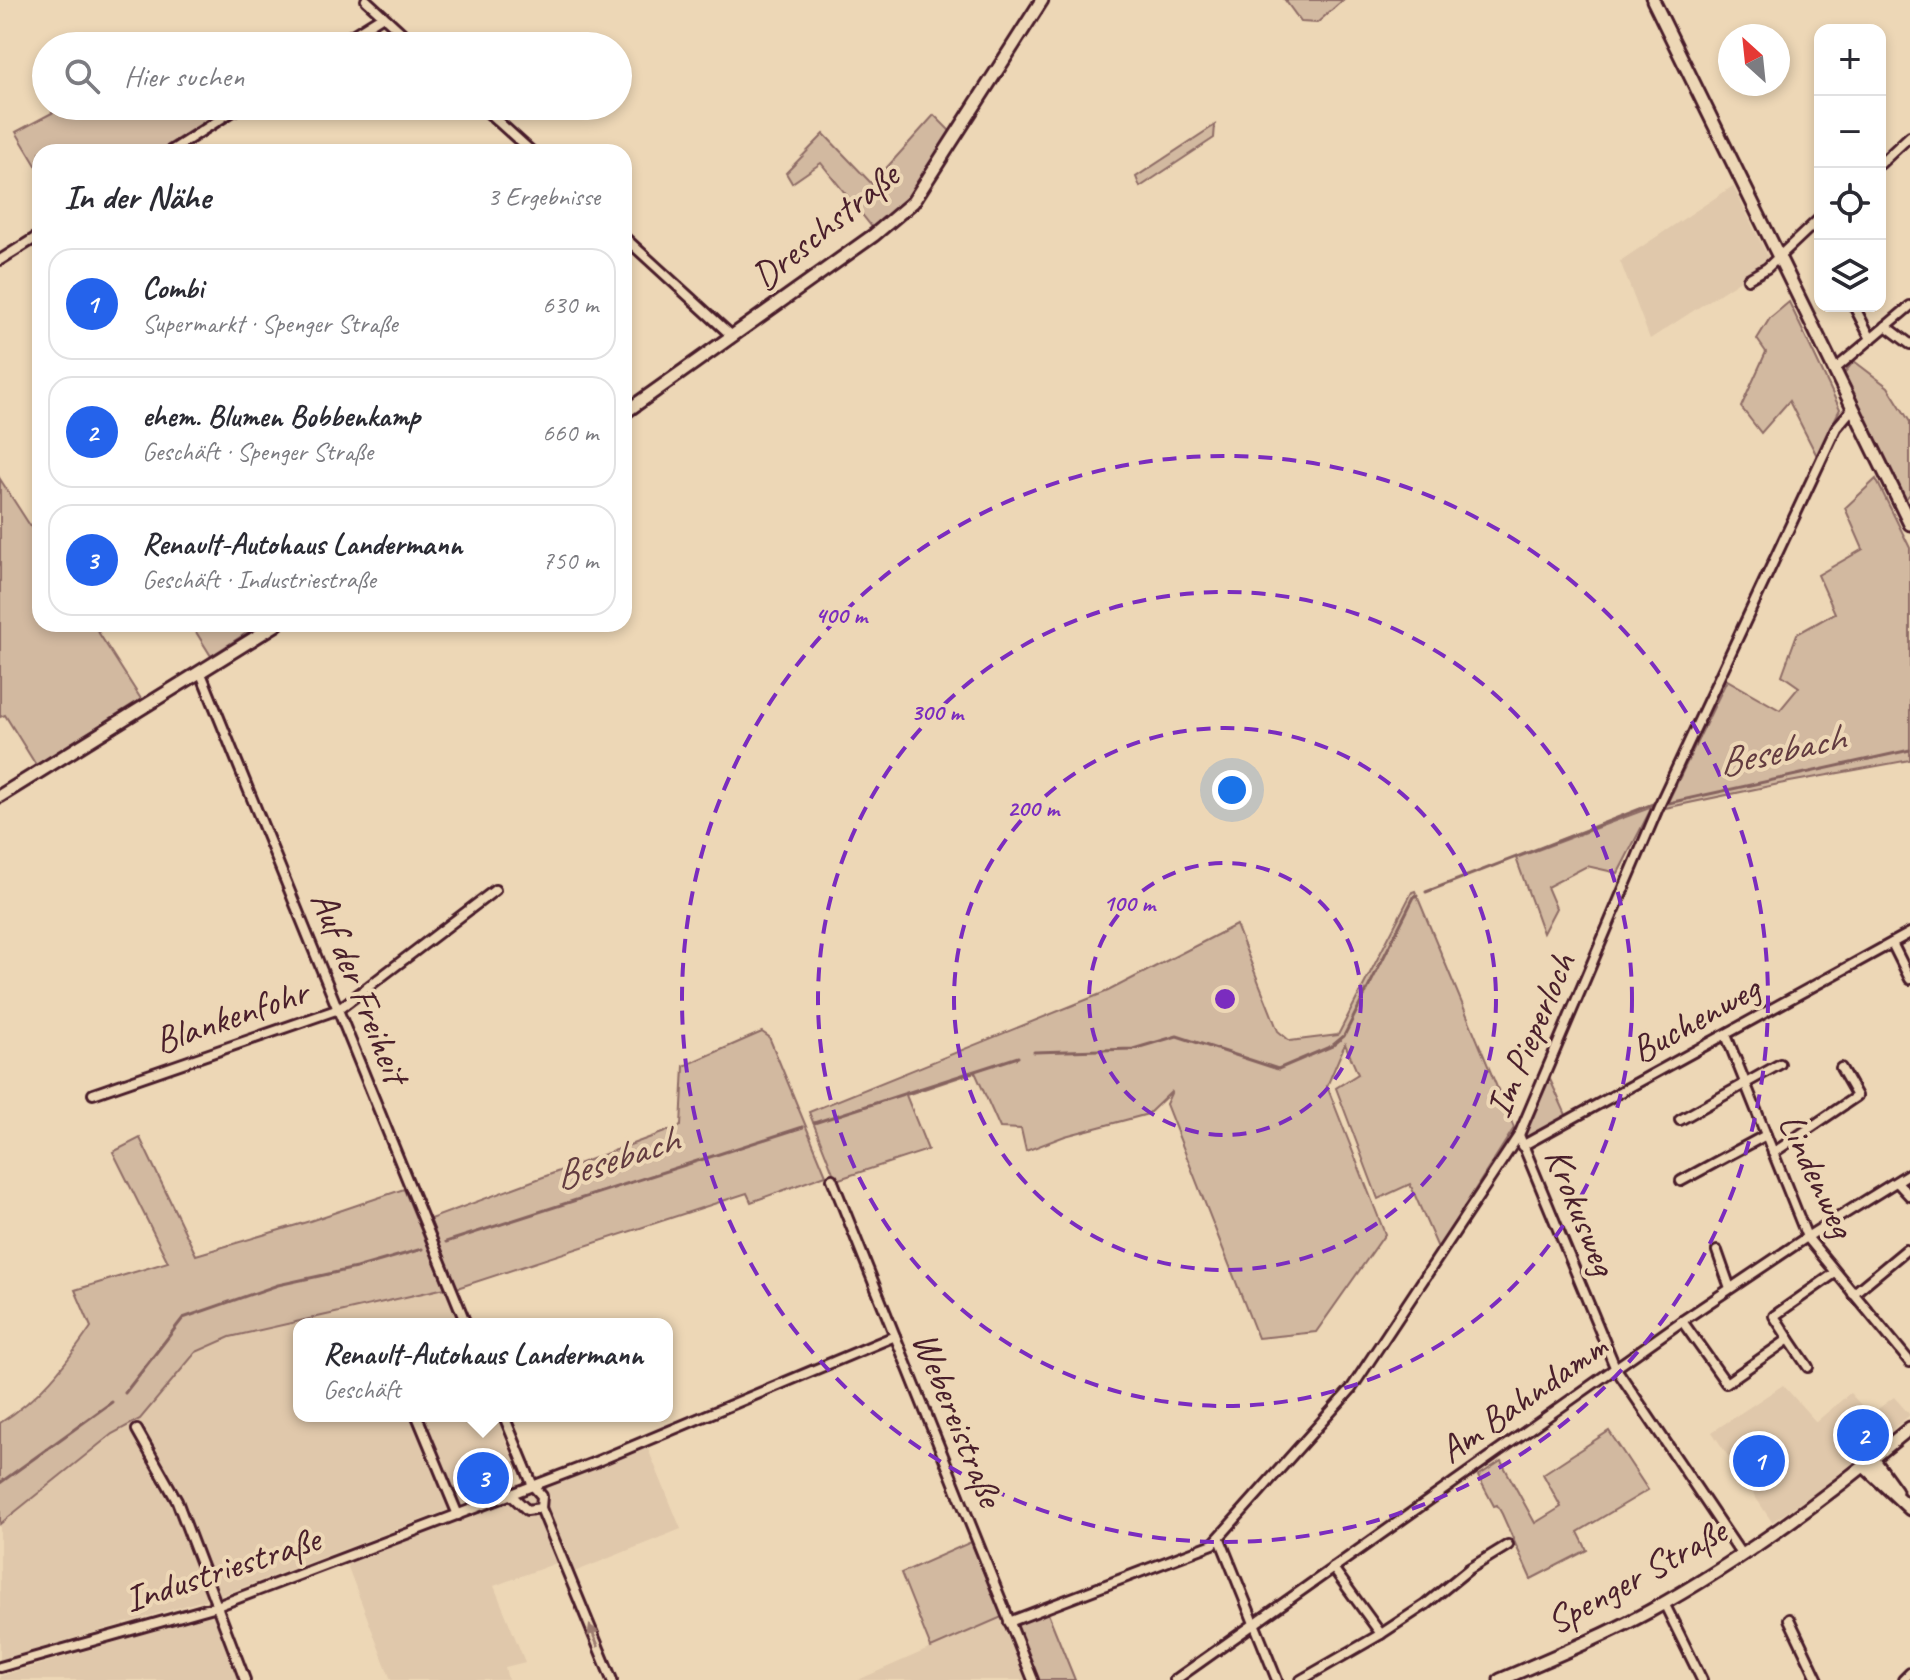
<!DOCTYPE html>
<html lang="de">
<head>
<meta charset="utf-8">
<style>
  body { margin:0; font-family:Caveat,sans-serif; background:#f2f2f3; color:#2b2b33 }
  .controls { position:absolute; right:24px; top:24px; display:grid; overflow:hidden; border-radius:16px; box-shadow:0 4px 12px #0003 }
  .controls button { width:72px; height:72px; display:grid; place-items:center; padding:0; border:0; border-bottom:2px solid #e1e1e2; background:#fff; color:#2b2b33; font:40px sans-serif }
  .compass { position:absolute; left:1718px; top:24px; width:72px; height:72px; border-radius:50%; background:#fff; box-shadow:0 4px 12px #0003; rotate:333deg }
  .you { position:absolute; left:1232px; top:790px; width:28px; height:28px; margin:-20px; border:6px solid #fff; border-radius:50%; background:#1a73e8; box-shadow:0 0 0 12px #1a73e833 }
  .badge { display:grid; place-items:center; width:52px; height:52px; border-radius:50%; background:#2563eb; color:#fff; font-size:26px; font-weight:700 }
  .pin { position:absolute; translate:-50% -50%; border:4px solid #fff; box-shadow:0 2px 8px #0006 }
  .popup { position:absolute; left:293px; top:1318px; width:380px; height:104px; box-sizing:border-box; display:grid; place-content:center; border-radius:16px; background:#fff; filter:drop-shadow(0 2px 6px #0005); font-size:26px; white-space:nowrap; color:#7c7c81 }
  .popup b { font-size:30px; color:#2b2b33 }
  .popup::after { content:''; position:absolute; left:50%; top:100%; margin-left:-16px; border:16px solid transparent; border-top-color:#fff }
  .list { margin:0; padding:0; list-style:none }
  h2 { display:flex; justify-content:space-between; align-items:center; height:104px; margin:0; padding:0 32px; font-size:34px }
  h2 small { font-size:26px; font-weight:400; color:#7c7c81 }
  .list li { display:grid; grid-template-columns:52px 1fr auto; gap:24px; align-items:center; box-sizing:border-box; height:112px; margin:0 16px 16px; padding:0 16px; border:2px solid #e1e1e2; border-radius:24px }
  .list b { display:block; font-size:30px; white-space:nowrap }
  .list p { margin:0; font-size:26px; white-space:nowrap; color:#7c7c81 }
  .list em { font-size:26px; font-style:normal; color:#7c7c81 }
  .icon { flex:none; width:44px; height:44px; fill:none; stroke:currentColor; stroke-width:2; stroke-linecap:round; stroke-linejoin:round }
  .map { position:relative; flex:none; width:1910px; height:1680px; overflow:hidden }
  .search { position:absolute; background:#fff; box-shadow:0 4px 12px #0003; left:32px; top:32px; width:600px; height:88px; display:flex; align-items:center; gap:20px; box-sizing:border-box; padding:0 28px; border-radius:44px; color:#7c7c81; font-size:30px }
  .panel { position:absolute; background:#fff; box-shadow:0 4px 12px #0003; left:32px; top:144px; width:600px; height:488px; border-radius:24px }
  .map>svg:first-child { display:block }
</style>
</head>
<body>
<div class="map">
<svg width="1910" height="1680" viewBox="0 0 1910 1680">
  <rect width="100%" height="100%" fill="#edd7b6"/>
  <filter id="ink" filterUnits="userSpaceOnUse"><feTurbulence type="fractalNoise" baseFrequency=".0125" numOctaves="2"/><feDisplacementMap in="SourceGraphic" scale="16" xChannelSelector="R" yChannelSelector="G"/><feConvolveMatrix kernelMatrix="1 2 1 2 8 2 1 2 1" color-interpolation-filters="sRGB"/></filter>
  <g filter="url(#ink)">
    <g fill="#e0c8ab">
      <polygon points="1733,186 1770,261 1650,339 1620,261"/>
      <polygon points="445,1288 459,1324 299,1324 299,1416 496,1416 519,1474 514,1485 228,1593 0,1660 0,1524 112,1434 140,1419 197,1352 230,1337"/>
      <polygon points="1783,1385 1816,1422 1850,1393 1870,1415 1894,1397 1910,1415 1818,1491 1772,1522 1712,1432"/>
      <polygon points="646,1444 681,1529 572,1573 559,1562 494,1586 525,1662 505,1667 508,1680 391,1680 346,1562 491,1507 537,1483"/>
      <polygon points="211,1614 218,1621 240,1680 0,1680 0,1676"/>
      <polygon points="1002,1617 1028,1680 858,1680 931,1648"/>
    </g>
    <g fill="#d2b9a0" stroke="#8e6c66" stroke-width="2">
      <polygon points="1285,0 1343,0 1317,23 1301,22"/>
      <polygon points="65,106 229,106 157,152 40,152 40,172 16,132"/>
      <polygon points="934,115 953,134 907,200 872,227 821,163 792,183 786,173 824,134 872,184"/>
      <polygon points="1215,125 1214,138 1140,187 1136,177"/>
      <polygon points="1789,302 1840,409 1817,456 1789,401 1761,433 1741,407 1766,352 1757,339 1770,318"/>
      <polygon points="1854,361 1888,387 1910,422 1910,494 1905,500 1844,379 1845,372"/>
      <polygon points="0,479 40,541 40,624 93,624 141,699 36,765 5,715 0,717"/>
      <polygon points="1876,479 1910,548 1910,760 1779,784 1665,808 1727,680 1780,710 1799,687 1782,675 1797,634 1835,613 1818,575 1863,549 1845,508"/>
      <polygon points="191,624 256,624 257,626 211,656"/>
      <polygon points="1652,807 1618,873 1587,866 1547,887 1556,908 1543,933 1516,858"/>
      <polygon points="1415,891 1514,1128 1438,1248 1410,1184 1378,1199 1336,1088 1358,1074 1345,1044 1327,1086 1385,1234 1316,1332 1258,1338 1166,1104 1172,1091 1148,1114 1065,1136 1026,1151 1021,1129 1000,1128 975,1072 906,1095 928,1150 836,1180 809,1112 1108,991 1236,925 1278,1031 1290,1041 1338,1035 1412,892"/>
      <polygon points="762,1032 769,1037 826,1175 751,1202 747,1193 457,1288 430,1219 681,1126 684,1066"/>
      <polygon points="1548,1075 1567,1117 1528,1138 1524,1135"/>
      <path d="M140,1138L196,1255L310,1221L404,1189L445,1288L230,1337L196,1352L140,1419L112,1434L0,1524V1423C40,1398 65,1365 91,1327L75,1290L168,1262L113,1152Z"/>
      <polygon points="1609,1431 1648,1490 1578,1532 1587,1550 1531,1579 1502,1514 1497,1505 1494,1506 1478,1476 1501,1461 1535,1523 1561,1507 1543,1474"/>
      <polygon points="971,1542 1002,1617 931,1648 901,1573"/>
      <polygon points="1047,1611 1075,1680 1038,1680 1016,1624"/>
    </g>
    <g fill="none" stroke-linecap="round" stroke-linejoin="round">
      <g stroke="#86635f" stroke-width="3">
        <polyline points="1664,804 1910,750"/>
        <polyline points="1426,892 1653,804"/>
        <polyline points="1034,1052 1133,1049 1177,1036 1278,1069 1332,1046 1344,1036 1414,897 1417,895"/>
        <polyline points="814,1123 1018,1057"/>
        <polyline points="446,1242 803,1127"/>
        <polyline points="125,1393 183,1318 278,1285 356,1268 422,1249"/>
        <polyline points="0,1483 112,1402"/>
      </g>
      <defs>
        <g id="street">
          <polyline points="366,0 416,46"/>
          <polyline points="335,46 383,16"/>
          <polyline points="481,106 532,152"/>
          <polyline points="169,152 241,106"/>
          <polyline points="1880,164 1910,136"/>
          <polyline points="624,237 732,336"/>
          <polyline points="0,260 40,235"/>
          <polyline points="1748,279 1767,268 1820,218"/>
          <polyline points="1854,306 1871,339"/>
          <polyline points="1886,326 1910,344"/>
          <polyline points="1834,370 1910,306"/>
          <polyline points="200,671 466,1324"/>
          <polyline points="1892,943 1910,979"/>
          <polyline points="1726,1035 1807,1237 1910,1362"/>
          <polyline points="93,1094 339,1009 495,890"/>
          <polyline points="1680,1120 1780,1064"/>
          <polyline points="1519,1135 1615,1367 1741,1554"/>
          <polyline points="1522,1146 1910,933"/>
          <polyline points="1773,1153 1857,1096 1841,1068"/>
          <polyline points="832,1179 1033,1680"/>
          <polyline points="1681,1181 1766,1135"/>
          <polyline points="1897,1182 1910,1196"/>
          <polyline points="1717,1251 1730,1288"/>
          <polyline points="1853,1294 1906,1250"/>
          <polyline points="1682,1321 1726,1383 1789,1339 1774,1316 1835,1273"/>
          <polyline points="1789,1339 1808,1367"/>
          <polyline points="417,1416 458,1515"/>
          <polyline points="504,1416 533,1486 542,1496 541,1508"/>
          <polyline points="137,1430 177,1501 245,1680"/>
          <polyline points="511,1495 527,1510 541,1508"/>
          <polyline points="541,1508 612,1680"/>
          <polyline points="1220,1539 1277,1680"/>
          <polyline points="1333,1568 1381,1634"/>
          <polyline points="1664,1603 1702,1680"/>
          <polyline points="1789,1619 1818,1680"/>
          <polyline points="1009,1622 1213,1544 1351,1389 1519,1135 1658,808 1836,428 1853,408"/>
          <polyline points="0,1667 217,1606 593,1463 895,1336"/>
          <polyline points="1175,1680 1682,1321 1807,1237 1910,1173"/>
          <polyline points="1301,1680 1381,1634 1425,1605 1469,1569 1508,1545"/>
          <polyline points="1903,1680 1910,1673"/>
        </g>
        <g id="secondary">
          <polyline points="1653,0 1910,524"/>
          <polyline points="624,413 874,235 913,202 1042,0"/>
          <polyline points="0,796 277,624"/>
          <polyline points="1873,1459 1896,1491"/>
          <polyline points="1864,1466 1910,1509"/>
          <path d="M1500,1680C1551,1658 1602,1637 1650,1611C1741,1561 1830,1495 1910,1428"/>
        </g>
      </defs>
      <use href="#street" stroke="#4a1f2b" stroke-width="14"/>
      <use href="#secondary" stroke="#4a1f2b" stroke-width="17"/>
      <use href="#street" stroke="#edd7b6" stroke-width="8"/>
      <use href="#secondary" stroke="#edd7b6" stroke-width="11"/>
    </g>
    <defs><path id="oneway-solid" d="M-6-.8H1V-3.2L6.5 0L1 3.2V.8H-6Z" transform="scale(2)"/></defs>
    <use fill="#9c7b70" href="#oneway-solid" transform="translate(594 1636) rotate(-112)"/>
  </g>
  <g fill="none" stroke="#7b2cbf" stroke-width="4" stroke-dasharray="14 10">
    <circle cx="1225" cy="999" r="136"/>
    <circle cx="1225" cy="999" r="271"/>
    <circle cx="1225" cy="999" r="407"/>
    <circle cx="1225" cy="999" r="543"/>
  </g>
  <g text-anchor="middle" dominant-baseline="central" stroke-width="8" stroke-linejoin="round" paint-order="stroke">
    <g font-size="38" fill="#4a1f2b" stroke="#edd7b6">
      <text transform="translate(825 226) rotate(-39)">Dreschstraße</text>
      <text transform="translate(360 987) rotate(68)">Auf der Freiheit</text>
      <text transform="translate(231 1016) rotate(-19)">Blankenfohr</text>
      <text transform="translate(1695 1019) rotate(-29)">Buchenweg</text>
      <text transform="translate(1530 1035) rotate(-67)">Im Pieperloch</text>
      <text transform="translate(1817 1175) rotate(65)">Lindenweg</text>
      <text transform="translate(1581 1211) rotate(68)">Krokusweg</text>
      <text transform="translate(1523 1398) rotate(-35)">Am Bahndamm</text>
      <text transform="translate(958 1419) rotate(68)">Webereistraße</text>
      <text transform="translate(222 1569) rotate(-18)">Industriestraße</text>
      <text transform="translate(1636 1576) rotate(-29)">Spenger Straße</text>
    </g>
    <g font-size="40" font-style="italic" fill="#633c40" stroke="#edd7b6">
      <text transform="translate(1781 750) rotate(-12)">Besebach</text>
      <text transform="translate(616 1158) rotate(-18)">Besebach</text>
    </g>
  </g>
  <circle cx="1225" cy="999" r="12" fill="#7b2cbf" stroke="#edd7b6" stroke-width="4"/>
  <g font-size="24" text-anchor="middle" font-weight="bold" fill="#7b2cbf" stroke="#edd7b6" stroke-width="8" stroke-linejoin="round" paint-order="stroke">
    <text x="841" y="623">400 m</text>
    <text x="937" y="720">300 m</text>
    <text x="1033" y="816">200 m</text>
    <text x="1129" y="911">100 m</text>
  </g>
</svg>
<div class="controls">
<button>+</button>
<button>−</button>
<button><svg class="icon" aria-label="locate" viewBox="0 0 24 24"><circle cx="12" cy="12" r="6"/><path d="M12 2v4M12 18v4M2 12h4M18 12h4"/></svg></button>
<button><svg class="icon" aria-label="layers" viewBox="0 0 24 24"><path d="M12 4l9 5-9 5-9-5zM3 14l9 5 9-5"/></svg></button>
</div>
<svg class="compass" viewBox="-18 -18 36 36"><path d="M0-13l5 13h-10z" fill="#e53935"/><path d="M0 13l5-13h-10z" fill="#7c7c81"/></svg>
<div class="you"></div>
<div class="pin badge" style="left:1759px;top:1461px">1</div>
<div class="pin badge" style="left:1863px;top:1435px">2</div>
<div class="pin badge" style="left:483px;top:1478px">3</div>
<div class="popup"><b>Renault-Autohaus Landermann</b>Geschäft</div>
<div class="search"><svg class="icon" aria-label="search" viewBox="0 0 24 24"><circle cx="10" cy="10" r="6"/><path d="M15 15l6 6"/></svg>Hier suchen</div>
<section class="panel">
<h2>In der Nähe<small>3 Ergebnisse</small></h2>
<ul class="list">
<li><span class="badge">1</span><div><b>Combi</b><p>Supermarkt · Spenger Straße</p></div><em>630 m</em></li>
<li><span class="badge">2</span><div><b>ehem. Blumen Bobbenkamp</b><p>Geschäft · Spenger Straße</p></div><em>660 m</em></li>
<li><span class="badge">3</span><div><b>Renault-Autohaus Landermann</b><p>Geschäft · Industriestraße</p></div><em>750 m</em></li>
</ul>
</section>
</div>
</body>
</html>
